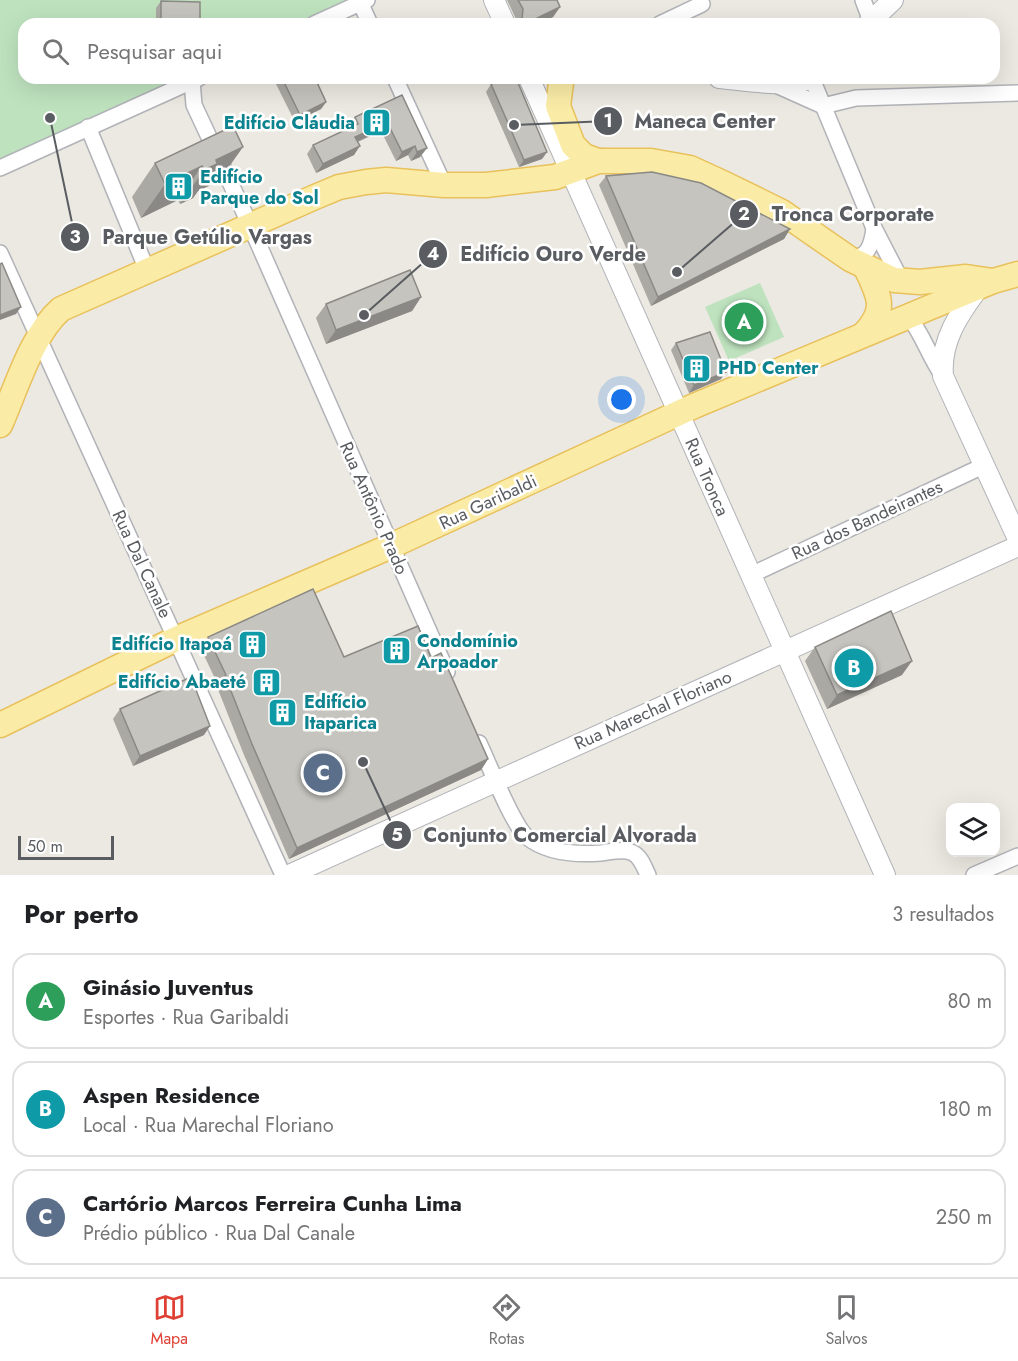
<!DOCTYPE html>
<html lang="pt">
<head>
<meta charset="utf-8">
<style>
  body { margin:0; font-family:Jost,sans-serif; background:#f6f6f6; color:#202124 }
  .controls { position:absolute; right:18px; bottom:18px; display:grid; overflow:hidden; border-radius:12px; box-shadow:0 6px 24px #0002 }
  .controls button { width:54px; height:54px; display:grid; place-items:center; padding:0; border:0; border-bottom:2px solid #e0e0e0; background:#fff; color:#202124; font:30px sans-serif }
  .scale { position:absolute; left:18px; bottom:15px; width:96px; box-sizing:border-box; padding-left:6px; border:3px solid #595d61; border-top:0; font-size:16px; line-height:21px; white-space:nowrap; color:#595d61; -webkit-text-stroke:4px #fff; paint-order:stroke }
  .you { position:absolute; left:622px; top:400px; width:21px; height:21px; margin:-15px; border:4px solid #fff; border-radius:50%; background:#1a73e8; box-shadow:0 0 0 9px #1a73e833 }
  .badge { display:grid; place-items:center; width:39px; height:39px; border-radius:50%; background:#df4034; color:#fff; font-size:20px; font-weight:700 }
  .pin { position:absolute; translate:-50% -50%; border:3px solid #fff; box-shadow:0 2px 6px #0006 }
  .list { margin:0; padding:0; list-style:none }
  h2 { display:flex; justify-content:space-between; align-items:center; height:78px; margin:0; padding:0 24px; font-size:26px }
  h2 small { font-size:20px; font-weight:400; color:#757577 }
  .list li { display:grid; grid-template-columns:39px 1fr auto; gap:18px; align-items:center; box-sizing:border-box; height:96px; margin:0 12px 12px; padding:0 12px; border:2px solid #e0e0e0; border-radius:18px }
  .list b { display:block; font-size:22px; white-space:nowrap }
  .list p { margin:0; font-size:20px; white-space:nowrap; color:#757577 }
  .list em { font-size:20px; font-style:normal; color:#757577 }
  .icon { flex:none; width:33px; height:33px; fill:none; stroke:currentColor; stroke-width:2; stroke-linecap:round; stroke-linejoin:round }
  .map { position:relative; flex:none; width:1018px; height:875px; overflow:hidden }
  .search { position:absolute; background:#fff; box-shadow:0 6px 24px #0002; left:18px; right:18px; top:18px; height:66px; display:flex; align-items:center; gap:15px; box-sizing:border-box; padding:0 21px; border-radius:18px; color:#757577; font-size:22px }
  .sheet { height:402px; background:#fff }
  nav { display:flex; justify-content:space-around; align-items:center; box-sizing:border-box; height:84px; border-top:2px solid #e0e0e0; background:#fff; font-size:16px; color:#757577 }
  nav a { display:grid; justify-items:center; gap:3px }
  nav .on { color:#df4034 }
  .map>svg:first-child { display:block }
</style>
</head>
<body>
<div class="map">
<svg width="1018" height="875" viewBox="0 0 1018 875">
  <rect width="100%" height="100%" fill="#ebe9e1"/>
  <g fill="#bee2be">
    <polygon points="0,0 350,0 312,24 24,24 24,78 189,78 2,161 0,157"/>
    <polygon points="760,283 784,337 729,361 705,307"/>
  </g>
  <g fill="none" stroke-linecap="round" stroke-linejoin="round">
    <defs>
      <g id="minor">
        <polyline points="359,0 370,24"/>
        <polyline points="863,0 871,21"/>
        <polyline points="314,24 367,0"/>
        <polyline points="660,24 702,4 700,0"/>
        <polyline points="395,78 444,185"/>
        <polyline points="812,79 874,228 902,282"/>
        <polyline points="192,81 194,105 250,225 447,672"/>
        <polyline points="776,85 823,106 856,98 1018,93"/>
        <polyline points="88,127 147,270"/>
        <polyline points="0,168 199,78"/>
        <polyline points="0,253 283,875"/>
        <path d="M850,259C868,258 872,245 874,228"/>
        <path d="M908,316C923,334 929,357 943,376"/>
        <polyline points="751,575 983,466"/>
        <path d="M479,743C488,762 513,826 527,837C547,853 575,855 601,853C611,852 623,848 633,853C641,857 644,867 648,875"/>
        <polyline points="974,875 1018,856"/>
      </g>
      <g id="tertiary">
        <polyline points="494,0 505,24"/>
        <polyline points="868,24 893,0"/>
        <polyline points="529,78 885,875"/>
        <path d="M719,78C750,81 783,88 813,78"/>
        <path d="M979,287C959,314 940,341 943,376L1018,539"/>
        <polyline points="289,875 1018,546"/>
      </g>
      <g id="primary">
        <polyline points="561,83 558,106 573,145 584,156 598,161"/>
        <path d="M864,334C888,309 879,296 866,268"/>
        <path d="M0,425C16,389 32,334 61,309L315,197L339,187L366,182L386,180L444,185H486L555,177L598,161H651L690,168L727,185L782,212L850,259L894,280L920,282L966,277L993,281"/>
        <polyline points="0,725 176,639 391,546 694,406 993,281 1018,274"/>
      </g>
    </defs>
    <use href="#minor" stroke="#b1b3b8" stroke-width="18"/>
    <use href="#tertiary" stroke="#b1b3b8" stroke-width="22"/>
    <use href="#primary" stroke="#e9c15c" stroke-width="27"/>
    <use href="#minor" stroke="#fff" stroke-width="15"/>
    <use href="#tertiary" stroke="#fff" stroke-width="20"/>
    <use href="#primary" stroke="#faeca7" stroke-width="24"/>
  </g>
  <g fill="#aaa9a3">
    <polygon points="507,0 557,0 560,7 553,17 538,24 516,24 516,19"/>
    <polygon points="161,1 200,22 199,24 156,24 156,8"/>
    <polygon points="273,78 315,78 326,102 321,109 295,122"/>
    <polygon points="491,84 547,152 542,159 519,167 486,92"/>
    <polygon points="402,95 427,148 420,157 411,161 408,155 396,161 381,131 358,142 354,155 316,173 307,154 313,145 349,128 348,126 355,117"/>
    <polygon points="233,126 219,181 198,191 193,198 180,204 178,200 141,218 132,197 155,163"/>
    <polygon points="606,176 790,229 784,239 651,306 599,185"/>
    <polygon points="421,297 412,311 326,344 316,318 326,304"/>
    <polygon points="676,343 721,379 689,393 671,350"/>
    <polygon points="208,637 344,657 431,658 488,759 481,770 289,859 244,755 217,687 218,685 201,649"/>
    <polygon points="815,647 902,675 827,709 805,661"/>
    <polygon points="120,709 204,735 133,766 113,719"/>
  </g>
  <g fill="#8b8985">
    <polygon points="560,7 553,17 538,24 525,24"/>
    <polygon points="161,22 200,22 199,24 159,24"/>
    <polygon points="326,102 321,109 295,122 300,115"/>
    <polygon points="387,122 381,131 349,145 355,137"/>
    <polygon points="360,146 354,155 316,173 323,164"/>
    <polygon points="415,146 408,155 396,161 402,152"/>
    <polygon points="243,147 219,181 198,191 193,198 180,204 204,170 216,160"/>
    <polygon points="427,148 420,157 411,161 417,152"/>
    <polygon points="547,152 542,159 519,167 524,160"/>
    <polygon points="202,166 178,200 141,218 165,184"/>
    <polygon points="790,229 784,239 651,306 658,297"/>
    <polygon points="421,297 412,311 326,344 336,330"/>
    <polygon points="21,307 16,314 0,320 0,315"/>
    <polygon points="726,372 721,379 689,393 694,385"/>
    <polygon points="912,661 902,675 827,709 837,695"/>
    <polygon points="210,726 204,735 133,766 140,756"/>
    <polygon points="488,759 481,770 289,859 297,848"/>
  </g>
  <g fill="#c6c4be" stroke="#8b8985" stroke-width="1.5">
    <polygon points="518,0 557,0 560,7 525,24 522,19 523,9"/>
    <polygon points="161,1 200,2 200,22 161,22"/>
    <polygon points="282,78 315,78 326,102 300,115"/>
    <polygon points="505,78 516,78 547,152 524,160 491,84"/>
    <polygon points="402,95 427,148 417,152 415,146 402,152 387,122 355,137 360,146 323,164 313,145 358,124 355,117"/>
    <polygon points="233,126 243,147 216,160 217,164 204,170 202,166 165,184 155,163"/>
    <polygon points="652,172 701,183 790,229 658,297 606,176"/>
    <polygon points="2,263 21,307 0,315 0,264"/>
    <polygon points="410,270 421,297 336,330 326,304"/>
    <polygon points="710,332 726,372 694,385 676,343"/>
    <polygon points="313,589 344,657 418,626 431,658 441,653 488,759 297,848 252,744 225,676 226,675 208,637"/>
    <polygon points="891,611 912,661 837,695 815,647"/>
    <polygon points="191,677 210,726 140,756 120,709"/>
  </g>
  <defs>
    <symbol id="building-square" viewBox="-11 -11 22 22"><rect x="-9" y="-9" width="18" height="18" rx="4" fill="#0f9aa8" stroke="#fff"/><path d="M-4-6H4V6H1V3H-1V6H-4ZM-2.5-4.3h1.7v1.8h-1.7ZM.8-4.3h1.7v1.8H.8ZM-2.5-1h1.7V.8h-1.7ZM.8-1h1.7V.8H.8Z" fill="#fff"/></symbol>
  </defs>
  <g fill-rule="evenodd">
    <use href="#building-square" x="360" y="106" width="33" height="33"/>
    <use href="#building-square" x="162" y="170" width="33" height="33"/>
    <use href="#building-square" x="680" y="352" width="33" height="33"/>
    <use href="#building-square" x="236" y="628" width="33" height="33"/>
    <use href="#building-square" x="380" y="634" width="33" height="33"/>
    <use href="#building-square" x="250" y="666" width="33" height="33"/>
    <use href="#building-square" x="266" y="696" width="33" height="33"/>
  </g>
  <g text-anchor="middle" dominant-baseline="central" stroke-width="5" stroke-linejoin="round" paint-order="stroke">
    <g font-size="18" font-weight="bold" fill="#0d838f" stroke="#fff" text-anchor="start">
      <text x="355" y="123" text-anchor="end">Edifício Cláudia</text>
      <text x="200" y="177">Edifício<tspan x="200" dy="21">Parque do Sol</tspan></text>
      <text x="718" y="368">PHD Center</text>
      <text x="417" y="641">Condomínio<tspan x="417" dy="21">Arpoador</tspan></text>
      <text x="232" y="644" text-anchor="end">Edifício Itapoá</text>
      <text x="246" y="682" text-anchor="end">Edifício Abaeté</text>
      <text x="304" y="702">Edifício<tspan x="304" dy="21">Itaparica</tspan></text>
    </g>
    <g font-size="18" fill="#595d61" stroke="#fff">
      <text transform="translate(707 477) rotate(66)">Rua Tronca</text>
      <text transform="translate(488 502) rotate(-25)">Rua Garibaldi</text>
      <text transform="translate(374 508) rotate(66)">Rua Antônio Prado</text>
      <text transform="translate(867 520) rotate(-25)">Rua dos Bandeirantes</text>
      <text transform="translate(142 564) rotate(65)">Rua Dal Canale</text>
      <text transform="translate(653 710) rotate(-24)">Rua Marechal Floriano</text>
    </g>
  </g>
  <path fill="none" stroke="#595d61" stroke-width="2" d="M514 125L608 121M677 272L744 214M50 118L75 237M364 315L433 254M363 762L397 835"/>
  <g fill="#595d61" stroke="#fff" stroke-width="2">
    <circle cx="514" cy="125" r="6"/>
    <circle cx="677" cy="272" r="6"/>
    <circle cx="50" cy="118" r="6"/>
    <circle cx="364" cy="315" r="6"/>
    <circle cx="363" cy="762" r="6"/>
    <circle cx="608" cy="121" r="15"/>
    <circle cx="744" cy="214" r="15"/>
    <circle cx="75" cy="237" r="15"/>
    <circle cx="433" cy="254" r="15"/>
    <circle cx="397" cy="835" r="15"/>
  </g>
  <g font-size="18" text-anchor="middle" font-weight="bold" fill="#fff">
    <text x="608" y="127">1</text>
    <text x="744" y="220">2</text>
    <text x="75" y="243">3</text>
    <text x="433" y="260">4</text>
    <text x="397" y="841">5</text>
  </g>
  <g font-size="20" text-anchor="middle" font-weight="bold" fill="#595d61" stroke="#fff" stroke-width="5" stroke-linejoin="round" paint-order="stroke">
    <text x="705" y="128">Maneca Center</text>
    <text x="853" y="221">Tronca Corporate</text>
    <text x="207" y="244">Parque Getúlio Vargas</text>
    <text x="553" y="261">Edifício Ouro Verde</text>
    <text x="560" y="842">Conjunto Comercial Alvorada</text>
  </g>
</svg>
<div class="controls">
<button><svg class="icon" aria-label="layers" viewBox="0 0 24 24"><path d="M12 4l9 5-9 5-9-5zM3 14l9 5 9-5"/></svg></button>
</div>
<div class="scale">50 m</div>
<div class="you"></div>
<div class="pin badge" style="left:744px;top:322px;background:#2e9e5b">A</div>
<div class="pin badge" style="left:854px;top:668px;background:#0f9aa8">B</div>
<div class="pin badge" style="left:323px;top:773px;background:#5c6f8a">C</div>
<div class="search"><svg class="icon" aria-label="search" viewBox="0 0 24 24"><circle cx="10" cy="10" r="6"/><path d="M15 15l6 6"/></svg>Pesquisar aqui</div>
</div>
<section class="sheet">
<h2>Por perto<small>3 resultados</small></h2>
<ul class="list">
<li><span class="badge" style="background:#2e9e5b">A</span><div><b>Ginásio Juventus</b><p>Esportes · Rua Garibaldi</p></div><em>80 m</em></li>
<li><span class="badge" style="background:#0f9aa8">B</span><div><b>Aspen Residence</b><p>Local · Rua Marechal Floriano</p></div><em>180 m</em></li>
<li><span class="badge" style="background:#5c6f8a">C</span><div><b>Cartório Marcos Ferreira Cunha Lima</b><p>Prédio público · Rua Dal Canale</p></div><em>250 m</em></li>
</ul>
</section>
<nav>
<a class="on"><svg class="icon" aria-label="map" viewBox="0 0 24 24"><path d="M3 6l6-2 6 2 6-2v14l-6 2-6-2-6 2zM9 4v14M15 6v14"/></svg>Mapa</a>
<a><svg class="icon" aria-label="directions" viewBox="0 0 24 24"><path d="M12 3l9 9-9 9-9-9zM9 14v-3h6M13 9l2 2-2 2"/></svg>Rotas</a>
<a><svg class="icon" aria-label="saved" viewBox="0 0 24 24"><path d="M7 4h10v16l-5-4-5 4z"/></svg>Salvos</a>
</nav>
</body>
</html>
